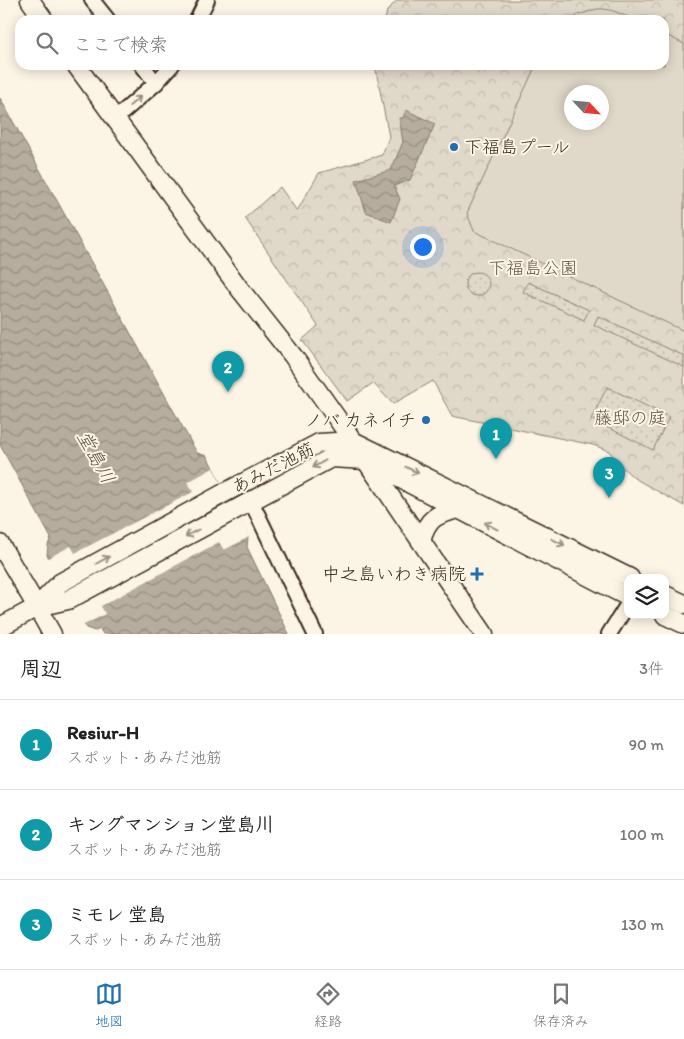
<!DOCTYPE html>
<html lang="ja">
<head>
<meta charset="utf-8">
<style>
  body { margin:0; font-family:Itim,"Klee One",sans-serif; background:#f2f2f2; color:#222 }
  .controls { position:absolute; right:15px; bottom:15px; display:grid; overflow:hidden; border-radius:10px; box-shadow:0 2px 12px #0003 }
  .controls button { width:45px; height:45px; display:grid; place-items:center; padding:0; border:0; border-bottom:1px solid #e0e0e0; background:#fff; color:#222; font:25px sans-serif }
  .compass { position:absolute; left:564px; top:85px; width:45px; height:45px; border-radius:50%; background:#fff; box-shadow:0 2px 12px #0003; rotate:116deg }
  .you { position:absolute; left:422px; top:246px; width:18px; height:18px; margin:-12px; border:4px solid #fff; border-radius:50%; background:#1a73e8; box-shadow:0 0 0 8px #1a73e833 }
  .badge { display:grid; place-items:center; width:32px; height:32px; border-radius:50%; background:#1f6fb2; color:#fff; font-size:16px; font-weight:700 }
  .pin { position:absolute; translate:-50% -41px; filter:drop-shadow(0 1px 2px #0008) }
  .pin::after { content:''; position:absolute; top:26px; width:18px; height:15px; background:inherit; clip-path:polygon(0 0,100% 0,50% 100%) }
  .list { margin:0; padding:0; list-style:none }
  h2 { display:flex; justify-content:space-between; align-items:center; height:65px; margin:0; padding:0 20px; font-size:21px }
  h2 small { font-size:16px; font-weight:400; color:#767676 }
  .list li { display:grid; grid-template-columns:32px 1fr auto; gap:15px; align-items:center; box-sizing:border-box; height:90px; padding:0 20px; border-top:1px solid #e0e0e0 }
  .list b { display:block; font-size:19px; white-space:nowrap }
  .list p { margin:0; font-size:16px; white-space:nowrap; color:#767676 }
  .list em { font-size:16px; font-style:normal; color:#767676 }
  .icon { flex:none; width:28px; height:28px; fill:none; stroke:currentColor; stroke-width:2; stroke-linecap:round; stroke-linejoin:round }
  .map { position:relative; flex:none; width:684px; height:634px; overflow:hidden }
  .search { position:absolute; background:#fff; box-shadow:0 2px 12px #0003; left:15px; right:15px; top:15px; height:55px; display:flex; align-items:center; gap:12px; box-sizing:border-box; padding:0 18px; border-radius:15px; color:#767676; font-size:19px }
  .sheet { height:335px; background:#fff }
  nav { display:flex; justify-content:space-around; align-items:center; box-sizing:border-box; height:70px; border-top:1px solid #e0e0e0; background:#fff; font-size:14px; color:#767676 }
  nav a { display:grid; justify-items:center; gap:2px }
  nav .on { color:#1f6fb2 }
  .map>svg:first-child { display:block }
</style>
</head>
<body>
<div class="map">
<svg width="684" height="634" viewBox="0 0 684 634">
  <defs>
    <pattern id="forest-crowns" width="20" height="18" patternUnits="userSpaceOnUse" patternTransform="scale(1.25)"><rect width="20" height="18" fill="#e0d8c8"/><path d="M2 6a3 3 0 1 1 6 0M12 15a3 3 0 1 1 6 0" fill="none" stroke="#c1baab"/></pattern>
    <pattern id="garden-dots" width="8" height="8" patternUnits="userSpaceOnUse" patternTransform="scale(1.25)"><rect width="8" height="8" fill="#e0d8c8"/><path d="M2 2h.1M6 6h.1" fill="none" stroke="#c1baab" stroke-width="1.8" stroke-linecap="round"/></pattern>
    <pattern id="water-waves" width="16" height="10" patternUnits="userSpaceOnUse" patternTransform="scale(1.25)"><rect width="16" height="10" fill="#b7ad9e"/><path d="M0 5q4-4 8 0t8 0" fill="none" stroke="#968d80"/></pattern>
  </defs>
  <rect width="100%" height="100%" fill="#fcf5e5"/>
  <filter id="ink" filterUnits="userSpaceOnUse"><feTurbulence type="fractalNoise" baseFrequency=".02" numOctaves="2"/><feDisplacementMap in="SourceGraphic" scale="10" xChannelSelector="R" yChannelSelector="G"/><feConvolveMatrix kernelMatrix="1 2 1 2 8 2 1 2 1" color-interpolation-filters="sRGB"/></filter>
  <g filter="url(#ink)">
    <path fill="url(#forest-crowns)" stroke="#8e8173" fill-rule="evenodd" d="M397,0H684V506L634,478L620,465L609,451L593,445L452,416L433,381L393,404L373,383L347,401L302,340L318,326L245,218L280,187L297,211L319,173L382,155L389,137L375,65H664V20H385L387,11ZM572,92H602V122H572Z"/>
    <g fill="url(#garden-dots)" stroke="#8e8173">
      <circle cx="477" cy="284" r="12"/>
      <polygon points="528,282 589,310 584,320 523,292"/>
      <polygon points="598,316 684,356 684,367 594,325"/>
      <polygon points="607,387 669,417 653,450 591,419"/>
    </g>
    <g fill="#e0d8c8" stroke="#8e8173" fill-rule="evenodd">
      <path d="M597,9C611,8 621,14 634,20H570L578,15Z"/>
      <path d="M664,34L684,44V331L474,231L467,213L536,65H664ZM572,92H602V122H572Z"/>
    </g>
    <g fill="url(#water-waves)" stroke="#85796b">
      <polygon points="0,98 197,453 207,456 248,537 247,547 289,634 103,634 100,629 95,631 86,628 47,555 48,545 51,538 0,445"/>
      <polygon points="406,110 435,124 410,180 394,186 400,199 391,222 366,212 356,180 391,170 403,142 399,118 403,118"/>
    </g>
    <polygon fill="#fcf5e5" points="213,468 249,537 224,550 219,542 101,606 105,614 82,626 78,618 78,617 77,614 46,559 71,546 75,553 193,492 188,482"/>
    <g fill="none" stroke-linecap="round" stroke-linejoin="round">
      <defs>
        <g id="minor">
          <polyline points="92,0 108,20"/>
          <polyline points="197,20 207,0"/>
          <polyline points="142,65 156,83"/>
          <polyline points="115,119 156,83 172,65"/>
          <polyline points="251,501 315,634"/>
          <polyline points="609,634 628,604"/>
        </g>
        <g id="tertiary">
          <polyline points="30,0 44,20"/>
          <polyline points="76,65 239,288 293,356 353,441 371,460 382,469"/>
          <polyline points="367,462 484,634"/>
          <polyline points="372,464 628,597"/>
          <path d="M421,541C428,517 436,515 458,509"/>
          <polyline points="0,544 37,607 52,634"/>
          <polyline points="665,595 684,604"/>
          <polyline points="37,607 60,583 226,492 319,443 353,441 630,578"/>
          <polyline points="665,615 684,624"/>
          <polyline points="0,627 37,607 68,600 331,458 366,460"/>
        </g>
      </defs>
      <use href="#minor" stroke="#3b2a1e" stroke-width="18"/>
      <use href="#tertiary" stroke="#3b2a1e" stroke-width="21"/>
      <use href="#minor" stroke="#fcf5e5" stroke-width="14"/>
      <use href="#tertiary" stroke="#fcf5e5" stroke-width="18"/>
    </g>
    <defs><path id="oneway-shaft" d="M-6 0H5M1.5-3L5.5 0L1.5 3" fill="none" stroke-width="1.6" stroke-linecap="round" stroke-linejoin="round" transform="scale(1.25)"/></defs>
    <g stroke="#9c9082">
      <use href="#oneway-shaft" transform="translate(135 101) rotate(-41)"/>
      <use href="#oneway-shaft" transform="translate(319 464) rotate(151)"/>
      <use href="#oneway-shaft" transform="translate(412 470) rotate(26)"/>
      <use href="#oneway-shaft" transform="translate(491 526) rotate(-152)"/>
      <use href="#oneway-shaft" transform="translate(192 533) rotate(152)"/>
      <use href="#oneway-shaft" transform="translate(558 542) rotate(26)"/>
      <use href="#oneway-shaft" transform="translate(103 560) rotate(-29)"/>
    </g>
  </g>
  <g fill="#1f6fb2" stroke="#fcf5e5" stroke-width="2">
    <circle cx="454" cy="147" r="5"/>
    <circle cx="426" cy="420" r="5"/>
    <path d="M474.5 566.5h5v5h5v5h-5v5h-5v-5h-5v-5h5z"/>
  </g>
  <g text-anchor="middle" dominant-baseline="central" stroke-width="4" stroke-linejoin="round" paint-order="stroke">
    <g font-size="18" fill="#3b2a1e" stroke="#fcf5e5" text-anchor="end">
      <text x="464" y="147" text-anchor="start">下福島プール</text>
      <text x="416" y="420">ノバ カネイチ</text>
      <text x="466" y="574">中之島いわき病院</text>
    </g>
    <g font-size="18" fill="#645648" stroke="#fcf5e5">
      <text x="533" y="268">下福島公園</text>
      <text x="630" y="418">藤邸の庭</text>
    </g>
    <g font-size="18" fill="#3b2a1e" stroke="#fcf5e5">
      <text transform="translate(273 468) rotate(-27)">あみだ池筋</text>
    </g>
    <g font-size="19" font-style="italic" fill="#605144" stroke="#fcf5e5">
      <text transform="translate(96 457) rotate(61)">堂島川</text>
    </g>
  </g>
</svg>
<div class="controls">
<button><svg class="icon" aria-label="layers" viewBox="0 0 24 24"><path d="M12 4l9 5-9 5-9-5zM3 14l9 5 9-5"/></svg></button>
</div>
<svg class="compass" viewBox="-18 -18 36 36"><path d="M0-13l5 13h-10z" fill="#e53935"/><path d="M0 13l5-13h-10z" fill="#767676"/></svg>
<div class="you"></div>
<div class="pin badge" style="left:496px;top:459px;background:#0f9aa8">1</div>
<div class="pin badge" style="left:228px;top:392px;background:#0f9aa8">2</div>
<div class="pin badge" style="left:609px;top:498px;background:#0f9aa8">3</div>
<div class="search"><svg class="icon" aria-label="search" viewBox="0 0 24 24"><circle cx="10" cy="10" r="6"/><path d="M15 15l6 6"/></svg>ここで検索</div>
</div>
<section class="sheet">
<h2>周辺<small>3件</small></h2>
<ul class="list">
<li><span class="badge" style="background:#0f9aa8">1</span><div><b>Resiur-H</b><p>スポット · あみだ池筋</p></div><em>90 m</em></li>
<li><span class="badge" style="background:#0f9aa8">2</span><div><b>キングマンション堂島川</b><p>スポット · あみだ池筋</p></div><em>100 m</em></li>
<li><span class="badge" style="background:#0f9aa8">3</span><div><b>ミモレ 堂島</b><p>スポット · あみだ池筋</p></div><em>130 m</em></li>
</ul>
</section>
<nav>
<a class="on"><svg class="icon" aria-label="map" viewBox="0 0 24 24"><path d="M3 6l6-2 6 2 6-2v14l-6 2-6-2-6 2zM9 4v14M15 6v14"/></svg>地図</a>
<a><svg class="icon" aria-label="directions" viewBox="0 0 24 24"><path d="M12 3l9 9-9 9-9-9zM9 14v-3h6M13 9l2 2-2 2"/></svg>経路</a>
<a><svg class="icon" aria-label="saved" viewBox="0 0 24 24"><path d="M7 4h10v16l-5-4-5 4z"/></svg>保存済み</a>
</nav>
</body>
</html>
